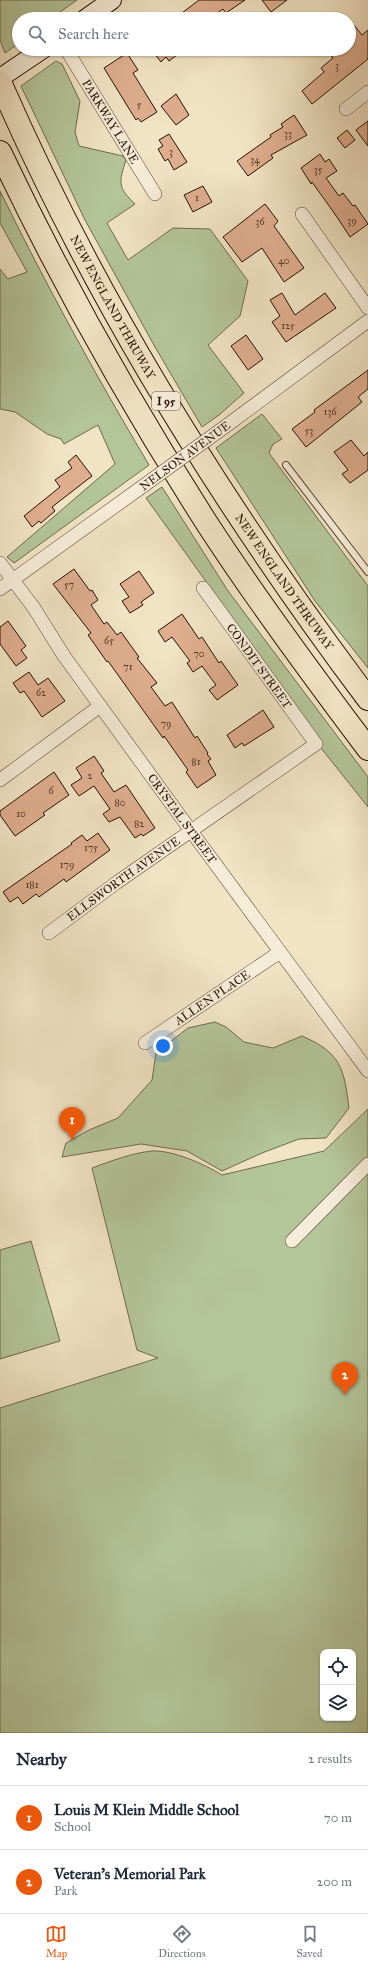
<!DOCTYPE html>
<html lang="en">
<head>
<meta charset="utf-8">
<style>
  body { margin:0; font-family:"IM FELL Great Primer",serif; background:#f2f2f3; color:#1f2937 }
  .controls { position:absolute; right:12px; bottom:12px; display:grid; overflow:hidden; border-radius:8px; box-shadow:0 1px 3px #0004 }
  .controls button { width:36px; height:36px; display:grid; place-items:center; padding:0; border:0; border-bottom:1px solid #e0e1e3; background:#fff; color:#1f2937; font:20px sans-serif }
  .you { position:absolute; left:163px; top:1046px; width:14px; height:14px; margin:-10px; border:3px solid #fff; border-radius:50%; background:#1a73e8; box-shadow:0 0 0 6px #1a73e833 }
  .badge { display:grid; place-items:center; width:26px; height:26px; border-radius:50%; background:#ea580c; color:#fff; font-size:13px; font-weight:700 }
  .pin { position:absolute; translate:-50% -33px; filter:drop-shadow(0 1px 2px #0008) }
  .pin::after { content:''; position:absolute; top:21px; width:14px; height:12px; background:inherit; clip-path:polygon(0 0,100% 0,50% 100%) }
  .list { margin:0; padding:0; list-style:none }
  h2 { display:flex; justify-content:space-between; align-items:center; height:52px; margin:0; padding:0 16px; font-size:17px }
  h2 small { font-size:13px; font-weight:400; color:#747a83 }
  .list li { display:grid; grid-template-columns:26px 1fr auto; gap:12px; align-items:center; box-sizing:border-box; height:64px; padding:0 16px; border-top:1px solid #e0e1e3 }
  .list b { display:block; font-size:15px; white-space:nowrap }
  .list p { margin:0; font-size:13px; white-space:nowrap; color:#747a83 }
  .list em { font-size:13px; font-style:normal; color:#747a83 }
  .icon { flex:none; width:22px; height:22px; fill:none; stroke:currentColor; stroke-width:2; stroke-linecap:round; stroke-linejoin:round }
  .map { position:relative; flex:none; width:368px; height:1733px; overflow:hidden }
  .search { position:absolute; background:#fff; box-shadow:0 1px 3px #0004; left:12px; right:12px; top:12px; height:44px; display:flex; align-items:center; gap:10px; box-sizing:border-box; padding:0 14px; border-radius:22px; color:#747a83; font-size:15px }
  .sheet { height:180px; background:#fff }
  nav { display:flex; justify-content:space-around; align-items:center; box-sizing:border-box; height:56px; border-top:1px solid #e0e1e3; background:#fff; font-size:11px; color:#747a83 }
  nav a { display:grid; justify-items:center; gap:2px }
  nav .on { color:#ea580c }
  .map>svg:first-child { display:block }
</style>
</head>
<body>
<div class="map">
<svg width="368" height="1733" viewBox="0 0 368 1733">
  <rect width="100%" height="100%" fill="#f1e4c5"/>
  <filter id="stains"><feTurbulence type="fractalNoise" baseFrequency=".005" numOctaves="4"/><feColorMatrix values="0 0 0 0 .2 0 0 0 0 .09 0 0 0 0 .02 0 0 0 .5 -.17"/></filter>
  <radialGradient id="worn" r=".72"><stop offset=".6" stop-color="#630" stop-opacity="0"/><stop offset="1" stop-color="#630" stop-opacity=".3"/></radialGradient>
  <g fill="#b4c59a" stroke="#6d6a4d" fill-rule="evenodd">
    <polygon points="0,0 77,0 50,19 19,19 19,43 5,53 0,40"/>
    <path d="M56,61L62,64L80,101L75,132L79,146L123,156L126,160C119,182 117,187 135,204L107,223L128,260L173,228L210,229L248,281L240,316L208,345L244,393L219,415L202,427L155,347L85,220L21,86Z"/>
    <path d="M0,191C46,285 96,376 149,465L14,563L7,557L115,464L98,425L64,444L61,439L47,434L15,412L0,409V269L8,279L27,272L0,223Z"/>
    <polygon points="262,414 282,439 273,444 269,453 368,586 368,668 315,601 216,448"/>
    <polygon points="162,487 228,591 368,777 368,807 321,748 320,740 146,498"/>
    <path d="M215,1022L226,1027L244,1042L273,1048L302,1036C341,1053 344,1068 349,1108L326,1138L299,1139L262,1153L222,1171L187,1151L141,1144L62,1157L66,1143L89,1130L118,1118L152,1080L156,1053L188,1028Z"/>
    <path d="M368,1109V1733H0V1408L158,1358L137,1350L92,1168C111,1161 132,1153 152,1151C173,1150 204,1164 222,1175L324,1151ZM323,1652H353V1718H323Z"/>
    <polygon points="31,1241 60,1341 0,1359 0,1250"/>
  </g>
  <g fill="#dfae8f" stroke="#261000">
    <polygon points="199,0 245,0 226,13 223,9 209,19 174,19"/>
    <polygon points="262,0 287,0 271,12"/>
    <polygon points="349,19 362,35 368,30 368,59 312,104 302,91 324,72 321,68 333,58 325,49 349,49"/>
    <polygon points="151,49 185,49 169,61 166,57 161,62"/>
    <polygon points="127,53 138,70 133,73 157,112 141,122 138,118 136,120 104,68"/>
    <polygon points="176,94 189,115 176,125 161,106"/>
    <polygon points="294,115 307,135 271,155 273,158 248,176 237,161 271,137 270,135 283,127 281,124"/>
    <polygon points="368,121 368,146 356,130"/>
    <polygon points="347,130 355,140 345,148 337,138"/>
    <polygon points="169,134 187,162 174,170 168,159 165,161 158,149 163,146 159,140"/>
    <polygon points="320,154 325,162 329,159 337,171 326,178 339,196 343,193 353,206 355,205 368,224 350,237 337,217 312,182 311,184 301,168"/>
    <polygon points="203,186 212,202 193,212 184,195"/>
    <polygon points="265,204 278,221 274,226 304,268 284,282 262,248 242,262 223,237"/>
    <polygon points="282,293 295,315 325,293 336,308 286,342 272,322 280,316 270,300"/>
    <polygon points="246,335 263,359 248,370 231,346"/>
    <polygon points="368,370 368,389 358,397 362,402 306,447 292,429 315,412 314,410"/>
    <polygon points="351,440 364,456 368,452 368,470 350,483 342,474 348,470 334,452"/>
    <polygon points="76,455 92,476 52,507 55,511 41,523 39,521 32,527 24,516 60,487 55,480 72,468 68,462"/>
    <polygon points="74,569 90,591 92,590 98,600 91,605 104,624 107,622 117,635 121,632 139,657 137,658 157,683 151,687 165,706 172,702 195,738 197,736 208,753 207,754 211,759 208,761 216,775 197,788 186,772 188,770 164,736 163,738 108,661 107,662 88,635 91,633 53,584"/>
    <polygon points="139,571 154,593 141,602 143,605 130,613 122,601 129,597 120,584"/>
    <polygon points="182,614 199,639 202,637 219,663 221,661 238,685 217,700 209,690 216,685 202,666 193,672 187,663 190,661 172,637 165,642 158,631"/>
    <polygon points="8,621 26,646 21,650 27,658 16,666 0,644 0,627"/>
    <polygon points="29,672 38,685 48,678 65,701 42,717 24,691 20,693 13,683"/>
    <polygon points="263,710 274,727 244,746 242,743 235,748 227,735"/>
    <polygon points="94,756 104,771 101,773 114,792 126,785 155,828 143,836 141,834 135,838 120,817 109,822 103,814 110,809 94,786 79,796 71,785 82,778 76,768"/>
    <polygon points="54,772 69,795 43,813 45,815 15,836 0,815 0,811"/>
    <polygon points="98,833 110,850 66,882 64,879 39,897 36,894 23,904 18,897 10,902 3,892 72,844 71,843 82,835 87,841"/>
  </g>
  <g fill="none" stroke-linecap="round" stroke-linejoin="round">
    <defs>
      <polyline id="lane" points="286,465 368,572"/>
      <g id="street">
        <path id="s1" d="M66,49L155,194"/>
        <polyline points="346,109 368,92"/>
        <polyline points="302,214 368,308"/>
        <polyline points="226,426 368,321"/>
        <path id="s2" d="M0,563L34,608L64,656L191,831L368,1071"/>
        <polyline points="0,589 139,489"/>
        <polyline points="0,780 100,706"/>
        <path id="s3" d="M49,933L116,883L316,744L203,588"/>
        <path id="s4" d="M145,1043L280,952"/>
        <polyline points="292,1241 368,1164"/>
      </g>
      <g id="secondary">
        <polyline points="85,19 112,0"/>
        <polyline points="0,78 43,49"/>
      </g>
      <g id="highway">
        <path id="s5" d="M0,82C96,302 224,507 368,699"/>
        <path d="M0,152C61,281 131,405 208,525C258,602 313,676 368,749"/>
      </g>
    </defs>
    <use href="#lane" stroke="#594531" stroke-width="8"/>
    <use href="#street" stroke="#594531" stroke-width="14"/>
    <use href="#secondary" stroke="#261000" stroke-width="20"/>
    <use href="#highway" stroke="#261000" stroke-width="24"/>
    <use href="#lane" stroke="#f6edd9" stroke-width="6"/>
    <use href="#street" stroke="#f6edd9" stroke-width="13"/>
    <use href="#secondary" stroke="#f6edd9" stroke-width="18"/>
    <use href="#highway" stroke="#f1e4c5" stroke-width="22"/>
    <defs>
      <polyline id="street-bridge" points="139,489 226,426"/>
    </defs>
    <use href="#street-bridge" stroke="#594531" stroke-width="14" stroke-linecap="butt"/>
    <use href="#street-bridge" stroke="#f6edd9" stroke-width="13"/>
  </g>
  <g text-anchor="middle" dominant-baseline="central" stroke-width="3" stroke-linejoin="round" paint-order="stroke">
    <g font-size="10" fill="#543824">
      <text x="337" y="66">3</text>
      <text x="139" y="105">5</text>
      <text x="288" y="134">33</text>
      <text x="171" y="152">3</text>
      <text x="255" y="160">34</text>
      <text x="318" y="170">35</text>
      <text x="197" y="198">1</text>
      <text x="352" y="221">39</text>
      <text x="260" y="222">36</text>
      <text x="284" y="261">40</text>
      <text x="288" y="326">125</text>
      <text x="330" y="412">136</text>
      <text x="309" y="431">53</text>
      <text x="69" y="585">57</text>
      <text x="109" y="641">65</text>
      <text x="199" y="654">70</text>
      <text x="128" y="667">71</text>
      <text x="41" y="693">62</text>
      <text x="166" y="724">79</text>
      <text x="196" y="762">81</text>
      <text x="90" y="776">2</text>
      <text x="51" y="791">6</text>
      <text x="120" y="803">80</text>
      <text x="21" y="814">10</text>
      <text x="139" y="824">82</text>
      <text x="91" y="848">175</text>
      <text x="67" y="865">179</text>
      <text x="32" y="885">181</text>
    </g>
    <rect fill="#f6edd9" stroke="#645241" stroke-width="1" x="152" y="392" width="28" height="18" rx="3"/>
    <g font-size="11" font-weight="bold" fill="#261000">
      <text x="166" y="401">I 95</text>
    </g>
    <g font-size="12" fill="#261000" stroke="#f6edd9">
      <text stroke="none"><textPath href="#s1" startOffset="85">PARKWAY LANE</textPath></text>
      <text stroke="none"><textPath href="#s5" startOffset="252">NEW ENGLAND THRUWAY</textPath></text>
      <text transform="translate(185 456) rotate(-36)">NELSON AVENUE</text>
      <text stroke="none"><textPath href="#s5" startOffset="576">NEW ENGLAND THRUWAY</textPath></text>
      <text transform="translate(259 666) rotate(54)">CONDIT STREET</text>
      <text stroke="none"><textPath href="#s2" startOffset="314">CRYSTAL STREET</textPath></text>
      <text stroke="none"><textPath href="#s3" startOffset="92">ELLSWORTH AVENUE</textPath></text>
      <text stroke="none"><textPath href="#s4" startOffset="81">ALLEN PLACE</textPath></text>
    </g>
  </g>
  <rect width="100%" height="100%" filter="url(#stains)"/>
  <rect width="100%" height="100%" fill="url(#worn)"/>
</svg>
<div class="controls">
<button><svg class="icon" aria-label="locate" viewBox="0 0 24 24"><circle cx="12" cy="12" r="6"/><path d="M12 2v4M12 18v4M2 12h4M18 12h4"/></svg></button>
<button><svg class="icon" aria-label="layers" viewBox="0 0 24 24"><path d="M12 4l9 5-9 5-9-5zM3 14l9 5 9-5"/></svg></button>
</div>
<div class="you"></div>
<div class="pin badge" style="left:72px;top:1140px">1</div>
<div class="pin badge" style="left:345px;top:1395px">2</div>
<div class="search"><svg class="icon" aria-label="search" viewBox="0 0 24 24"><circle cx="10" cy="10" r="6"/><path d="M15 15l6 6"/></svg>Search here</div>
</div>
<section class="sheet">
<h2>Nearby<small>2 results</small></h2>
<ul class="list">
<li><span class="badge">1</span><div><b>Louis M Klein Middle School</b><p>School</p></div><em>70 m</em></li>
<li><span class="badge">2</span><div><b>Veteran's Memorial Park</b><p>Park</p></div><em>200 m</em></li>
</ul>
</section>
<nav>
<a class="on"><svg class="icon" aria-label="map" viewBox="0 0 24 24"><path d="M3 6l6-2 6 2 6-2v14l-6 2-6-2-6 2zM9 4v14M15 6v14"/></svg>Map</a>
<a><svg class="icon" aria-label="directions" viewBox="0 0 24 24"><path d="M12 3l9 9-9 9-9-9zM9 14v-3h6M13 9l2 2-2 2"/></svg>Directions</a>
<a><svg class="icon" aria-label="saved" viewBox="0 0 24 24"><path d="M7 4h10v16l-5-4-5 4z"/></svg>Saved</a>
</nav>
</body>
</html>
